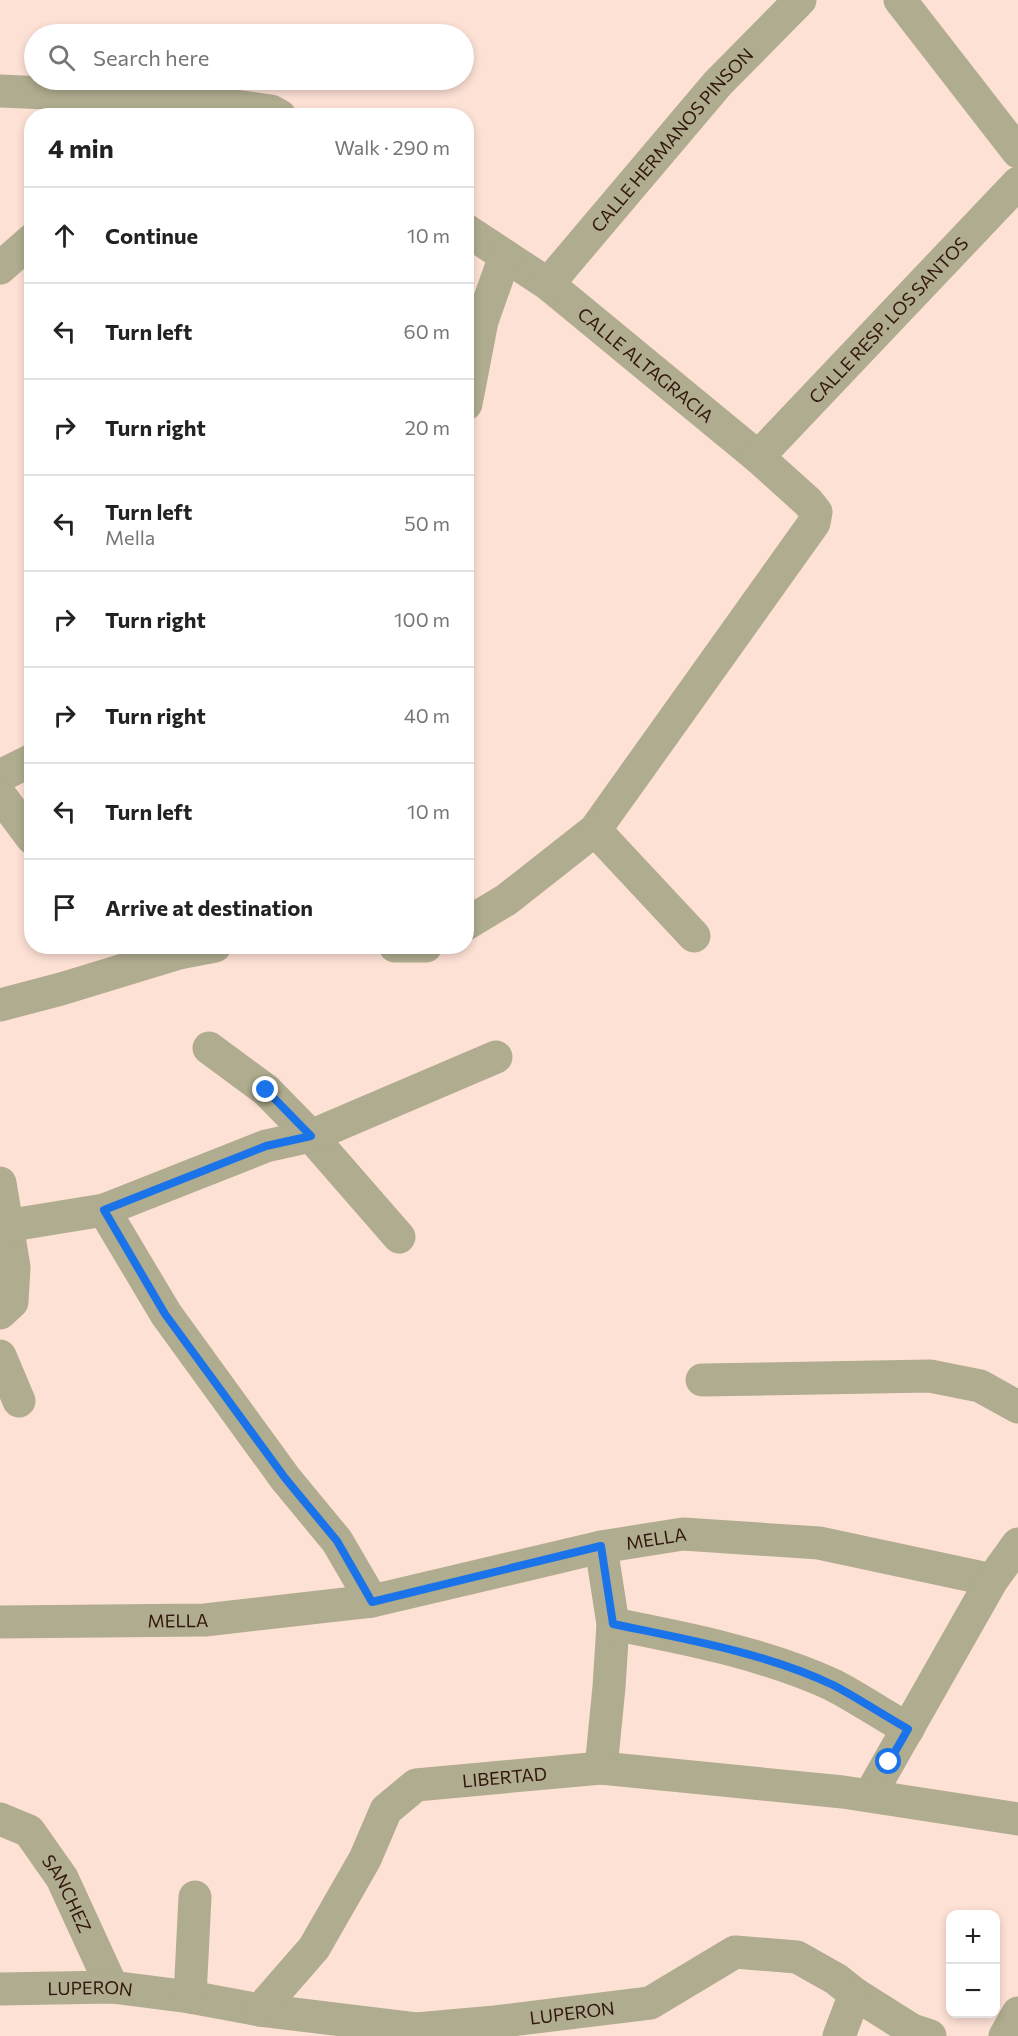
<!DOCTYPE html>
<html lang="en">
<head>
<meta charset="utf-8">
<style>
  body { margin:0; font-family:Commissioner,sans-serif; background:#f6f6f6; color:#222 }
  .controls { position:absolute; right:18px; bottom:18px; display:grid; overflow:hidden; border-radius:12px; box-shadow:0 3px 9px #0003 }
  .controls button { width:54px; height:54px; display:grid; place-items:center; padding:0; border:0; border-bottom:2px solid #e0e0e0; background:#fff; color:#222; font:30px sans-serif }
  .stop { position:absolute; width:18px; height:18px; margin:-14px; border:4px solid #1a73e8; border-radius:50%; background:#fff }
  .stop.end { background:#1a73e8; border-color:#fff; box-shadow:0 2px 6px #0008 }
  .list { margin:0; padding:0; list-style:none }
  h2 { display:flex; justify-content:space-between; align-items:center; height:78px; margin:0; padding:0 24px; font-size:26px }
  h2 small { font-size:20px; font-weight:400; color:#767676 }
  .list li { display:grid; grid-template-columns:39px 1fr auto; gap:18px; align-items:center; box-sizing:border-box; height:96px; padding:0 24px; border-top:2px solid #e0e0e0 }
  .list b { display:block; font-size:22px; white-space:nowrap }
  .list p { margin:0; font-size:20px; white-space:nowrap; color:#767676 }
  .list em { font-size:20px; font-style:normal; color:#767676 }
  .icon { flex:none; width:33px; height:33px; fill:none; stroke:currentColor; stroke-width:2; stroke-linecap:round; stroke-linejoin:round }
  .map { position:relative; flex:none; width:1018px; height:2036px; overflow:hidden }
  .search { position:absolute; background:#fff; box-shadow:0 3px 9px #0003; left:24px; top:24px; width:450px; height:66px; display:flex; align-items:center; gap:15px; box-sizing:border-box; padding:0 21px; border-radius:33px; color:#767676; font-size:22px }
  .panel { position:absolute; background:#fff; box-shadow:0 3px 9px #0003; left:24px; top:108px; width:450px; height:846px; border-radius:24px }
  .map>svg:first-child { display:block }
</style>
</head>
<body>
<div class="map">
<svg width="1018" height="2036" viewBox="0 0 1018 2036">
  <rect width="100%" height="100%" fill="#fee1d5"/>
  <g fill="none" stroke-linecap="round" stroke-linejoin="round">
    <g stroke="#b0ac8f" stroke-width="33">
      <polyline points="900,0 1018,152"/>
      <polyline points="0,91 184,99 271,111 280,116"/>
      <path id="s1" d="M466,230L548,284L758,457L808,502L816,512L814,523L595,830L506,900L466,924"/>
      <polyline points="0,268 32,240"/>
      <path id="s2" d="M548,284L718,83L800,0"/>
      <polyline points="466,404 482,321 505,256"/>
      <path id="s3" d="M758,457L1018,183"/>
      <polyline points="0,776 32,760"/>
      <polyline points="0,795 32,838"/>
      <polyline points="595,830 694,936"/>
      <polyline points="395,946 426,946"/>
      <polyline points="0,1005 61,989 179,953 215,946"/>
      <polyline points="209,1048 266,1090 311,1136 399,1237"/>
      <polyline points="0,1183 14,1267 12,1302 0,1313"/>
      <polyline points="104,1210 166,1314 285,1478 337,1541 372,1601"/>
      <polyline points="0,1227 104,1210 266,1146 311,1136 496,1057"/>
      <polyline points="0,1356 19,1401"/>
      <polyline points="702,1380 930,1376 980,1386 1018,1407"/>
      <polyline points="601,1547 613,1624 609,1687 601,1768"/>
      <path id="s4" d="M0,1622L205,1620L372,1601L601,1547L683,1534L819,1543L992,1580"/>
      <path d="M613,1624C685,1638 766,1654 833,1685C858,1698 883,1715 908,1729"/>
      <polyline points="870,1795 992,1580 1018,1544"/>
      <path id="s5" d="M0,1819L29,1831L62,1878L112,1987"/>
      <path id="s6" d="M0,1989L112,1987L190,1997L260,2010L416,2029L495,2022L650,2003L735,1952L797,1957L836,1979L855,1994L912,2030L930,2036"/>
      <polyline points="190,1997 195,1897"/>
      <path id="s7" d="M260,2010L314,1948L365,1859L386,1810L416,1785L601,1768L843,1792L1018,1819"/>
      <polyline points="839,2036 855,1994"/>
      <polyline points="1005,2036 1018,2013"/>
    </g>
  </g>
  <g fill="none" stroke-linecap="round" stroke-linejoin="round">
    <path stroke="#1a73e8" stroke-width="8" d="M266,1090L311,1136L266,1146L104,1210L165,1314L285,1478L337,1541L372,1602L601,1546L613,1624C685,1639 766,1653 833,1685C858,1698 883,1715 908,1729L889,1762"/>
  </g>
  <g text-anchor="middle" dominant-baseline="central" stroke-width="4.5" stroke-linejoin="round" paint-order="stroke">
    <g font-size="18" fill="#31170d" stroke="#fff">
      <text stroke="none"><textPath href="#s2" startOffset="190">CALLE HERMANOS PINSON</textPath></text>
      <text stroke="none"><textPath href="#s3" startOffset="189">CALLE RESP. LOS SANTOS</textPath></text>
      <text stroke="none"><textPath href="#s1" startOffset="225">CALLE ALTAGRACIA</textPath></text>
      <text stroke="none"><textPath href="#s4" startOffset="664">MELLA</textPath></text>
      <text stroke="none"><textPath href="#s4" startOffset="178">MELLA</textPath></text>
      <text stroke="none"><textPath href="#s7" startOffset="366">LIBERTAD</textPath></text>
      <text stroke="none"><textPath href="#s5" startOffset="105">SANCHEZ</textPath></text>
      <text stroke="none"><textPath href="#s6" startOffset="90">LUPERON</textPath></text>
      <text stroke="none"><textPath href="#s6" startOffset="576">LUPERON</textPath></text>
    </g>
  </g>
</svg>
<div class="controls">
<button>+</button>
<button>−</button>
</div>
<div class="stop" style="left:889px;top:1762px"></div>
<div class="stop end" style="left:266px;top:1090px"></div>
<div class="search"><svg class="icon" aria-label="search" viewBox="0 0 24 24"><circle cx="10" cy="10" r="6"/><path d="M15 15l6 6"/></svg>Search here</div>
<section class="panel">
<h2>4 min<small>Walk · 290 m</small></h2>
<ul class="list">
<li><svg class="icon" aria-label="ahead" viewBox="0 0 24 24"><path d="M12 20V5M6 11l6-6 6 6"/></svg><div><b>Continue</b></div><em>10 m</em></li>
<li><svg class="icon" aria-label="left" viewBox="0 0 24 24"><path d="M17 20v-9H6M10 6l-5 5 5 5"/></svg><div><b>Turn left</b></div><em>60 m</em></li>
<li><svg class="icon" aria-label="right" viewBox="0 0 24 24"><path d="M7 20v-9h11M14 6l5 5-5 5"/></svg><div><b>Turn right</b></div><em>20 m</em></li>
<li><svg class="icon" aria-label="left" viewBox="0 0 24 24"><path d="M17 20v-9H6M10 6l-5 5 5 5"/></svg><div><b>Turn left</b><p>Mella</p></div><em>50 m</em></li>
<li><svg class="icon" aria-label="right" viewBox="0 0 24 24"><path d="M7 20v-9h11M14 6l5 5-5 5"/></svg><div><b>Turn right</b></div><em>100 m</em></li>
<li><svg class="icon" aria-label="right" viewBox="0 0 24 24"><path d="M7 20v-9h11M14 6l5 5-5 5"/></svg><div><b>Turn right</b></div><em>40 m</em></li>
<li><svg class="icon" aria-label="left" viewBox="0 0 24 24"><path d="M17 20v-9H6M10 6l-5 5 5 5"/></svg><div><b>Turn left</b></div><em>10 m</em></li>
<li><svg class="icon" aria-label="arrive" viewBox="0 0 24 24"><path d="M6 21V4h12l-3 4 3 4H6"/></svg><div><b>Arrive at destination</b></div></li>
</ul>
</section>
</div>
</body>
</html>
